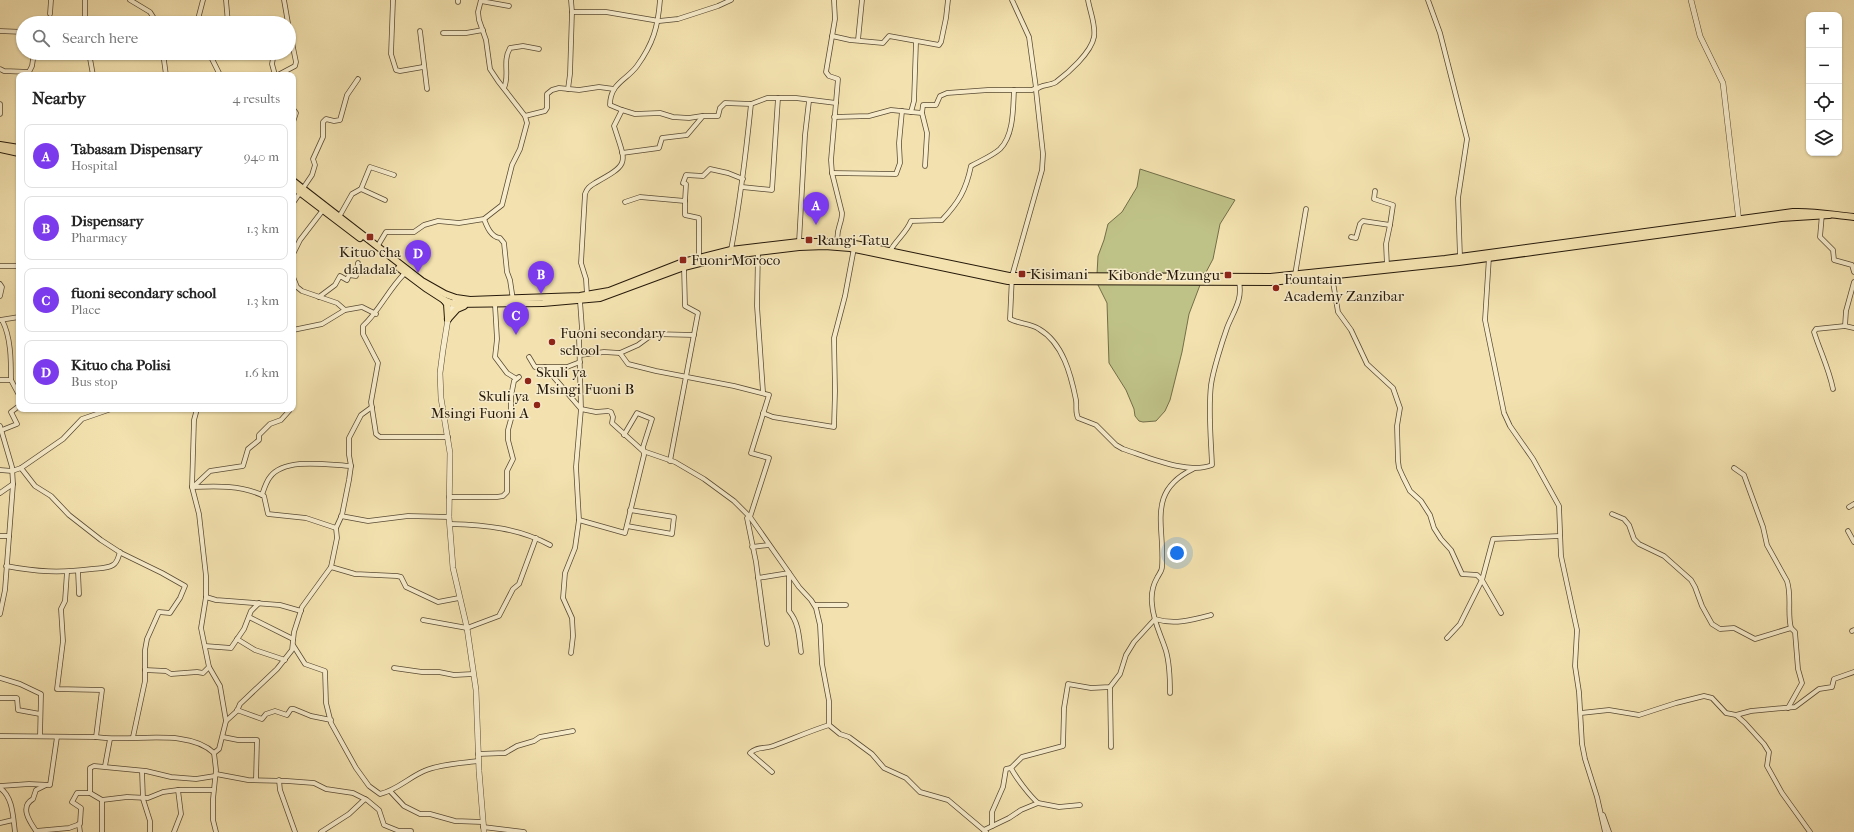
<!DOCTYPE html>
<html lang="en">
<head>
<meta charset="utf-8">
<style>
  body { margin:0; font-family:"IM FELL French Canon",serif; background:#f6f6f6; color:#222 }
  .controls { position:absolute; right:12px; top:12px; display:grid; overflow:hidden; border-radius:8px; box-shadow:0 1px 3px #0004 }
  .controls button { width:36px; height:36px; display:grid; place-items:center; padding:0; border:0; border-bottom:1px solid #e0e0e0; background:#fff; color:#222; font:20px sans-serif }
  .you { position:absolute; left:1177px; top:553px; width:14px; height:14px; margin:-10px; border:3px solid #fff; border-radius:50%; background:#1a73e8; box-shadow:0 0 0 6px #1a73e833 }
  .badge { display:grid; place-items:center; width:26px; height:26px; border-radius:50%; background:#7c3aed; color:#fff; font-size:13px; font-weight:700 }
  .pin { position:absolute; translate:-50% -33px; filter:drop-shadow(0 1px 2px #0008) }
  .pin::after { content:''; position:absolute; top:21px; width:14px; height:12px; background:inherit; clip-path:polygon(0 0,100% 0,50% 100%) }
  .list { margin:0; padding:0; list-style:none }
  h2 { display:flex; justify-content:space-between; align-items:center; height:52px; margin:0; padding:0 16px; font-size:17px }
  h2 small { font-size:13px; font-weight:400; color:#767676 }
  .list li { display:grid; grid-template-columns:26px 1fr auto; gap:12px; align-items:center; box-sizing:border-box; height:64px; margin:0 8px 8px; padding:0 8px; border:1px solid #e0e0e0; border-radius:8px }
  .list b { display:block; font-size:15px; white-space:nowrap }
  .list p { margin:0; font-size:13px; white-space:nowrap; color:#767676 }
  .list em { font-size:13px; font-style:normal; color:#767676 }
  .icon { flex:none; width:22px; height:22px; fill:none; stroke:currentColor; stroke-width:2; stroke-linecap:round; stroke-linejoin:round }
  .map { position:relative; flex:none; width:1854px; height:832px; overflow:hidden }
  .search { position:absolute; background:#fff; box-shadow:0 1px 3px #0004; left:16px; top:16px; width:280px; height:44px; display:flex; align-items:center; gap:10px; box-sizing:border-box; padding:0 14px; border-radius:22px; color:#767676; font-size:15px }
  .panel { position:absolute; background:#fff; box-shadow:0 1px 3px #0004; left:16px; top:72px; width:280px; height:340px; border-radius:8px }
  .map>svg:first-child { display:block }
</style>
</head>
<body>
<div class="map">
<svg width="1854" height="832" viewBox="0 0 1854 832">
  <rect width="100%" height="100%" fill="#f3e2af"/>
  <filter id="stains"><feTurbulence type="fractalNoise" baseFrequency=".005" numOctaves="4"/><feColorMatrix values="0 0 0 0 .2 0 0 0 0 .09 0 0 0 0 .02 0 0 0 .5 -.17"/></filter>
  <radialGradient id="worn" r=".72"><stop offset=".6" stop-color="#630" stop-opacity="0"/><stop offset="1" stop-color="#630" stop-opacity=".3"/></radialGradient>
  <g fill="#bfc287" stroke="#726e49">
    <polygon points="1140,169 1235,200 1220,224 1213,259 1204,276 1097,274 1098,256 1104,240 1108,224 1122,212 1137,187"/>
    <polygon points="1097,283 1200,285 1189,314 1182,352 1170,400 1165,411 1156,421 1143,422 1139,421 1135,416 1134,409 1126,390 1109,363 1107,303"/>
  </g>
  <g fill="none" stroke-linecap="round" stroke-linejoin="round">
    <defs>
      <g id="minor">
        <polyline points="85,0 85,23"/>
        <polyline points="130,0 150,12 157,23"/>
        <polyline points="226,0 228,23"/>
        <polyline points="284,0 288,23"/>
        <polyline points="393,0 391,54 396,70 400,71 423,67"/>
        <polyline points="571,0 572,12"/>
        <path d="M834,0L835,19L826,72L829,76L838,79L831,160L832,173L842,213C842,224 835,231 838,242"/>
        <path d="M1088,0C1090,12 1096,25 1094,37C1091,53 1068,73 1056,82C1050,86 1040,84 1036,90L1043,154L1042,170L1012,276L1010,319C1019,324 1030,323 1039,329C1063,343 1071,375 1076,400C1077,407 1075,412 1078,418L1096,425L1116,445L1123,449C1148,457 1188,475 1212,465C1211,439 1208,411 1211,385C1213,371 1222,342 1227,328C1233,312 1243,300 1239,282"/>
        <polyline points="1428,0 1440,33 1467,139 1458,198 1460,257"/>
        <polyline points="481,1 509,6"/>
        <polyline points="458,2 458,0"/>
        <polyline points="50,14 51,0"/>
        <polyline points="197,23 203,0"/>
        <polyline points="0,31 23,32"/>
        <polyline points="420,31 427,89"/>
        <polyline points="443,33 466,33 483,30"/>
        <polyline points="832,36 850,40 883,43 889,36 939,45 941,42 946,18 948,0"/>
        <polyline points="858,40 862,0"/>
        <polyline points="76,53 77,57 90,56"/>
        <polyline points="89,53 93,75"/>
        <polyline points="163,53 166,75"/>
        <polyline points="209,53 220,75"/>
        <polyline points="274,53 272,64 275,75"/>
        <polyline points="0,69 4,71 29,72 32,66 34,53"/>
        <polyline points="278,75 295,66 296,62 289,28"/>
        <path d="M504,88C510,75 502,62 510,48L523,46L539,49"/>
        <polyline points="568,89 570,74 572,12 606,12 659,21 678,19 718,6 731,0"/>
        <polyline points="0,104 0,114"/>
        <polyline points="293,109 296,113 293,122"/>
        <polyline points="622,110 635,114 660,113 673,117 689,118 702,116"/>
        <polyline points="911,112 922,113 923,105 936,105 940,96 947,93 988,90 1032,90 1036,88 1029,37 1012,0"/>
        <polyline points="922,113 927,133 925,166"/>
        <polyline points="525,116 545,111 547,108 547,94 552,90 559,88 579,90 599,87 614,89"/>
        <polyline points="834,117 869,116 891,110 911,112 914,101 916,42"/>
        <polyline points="622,153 659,148 662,138 687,135 703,116 718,116 720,108 725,103 751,104"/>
        <polyline points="832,173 896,174 900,163 899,143 902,111"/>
        <polyline points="742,187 772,190 778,98"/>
        <polyline points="361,189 385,200"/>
        <polyline points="685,201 685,215 699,218 699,258"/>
        <polyline points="625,202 640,197 685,201 686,184 683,183 686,175 703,176 710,169 728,173 743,179"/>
        <polyline points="293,203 312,175 315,165 313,159 323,137 323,122 326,119 334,121 340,120 347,95 358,79"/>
        <polyline points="1822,214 1820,237 1833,250 1834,260 1852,265 1854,272"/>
        <polyline points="339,217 352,194 361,189 370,167 394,175"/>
        <path d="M484,219C487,227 491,237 500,238L504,243L507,272L510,280L513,300"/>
        <polyline points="1351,237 1356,238 1360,224 1363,221 1390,225 1393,205 1374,199 1375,191"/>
        <polyline points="799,242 805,135 809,101"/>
        <polyline points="377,247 386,232 414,232 424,225 438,221 459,223 484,219 502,205 512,165 520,149 527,123 525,116 498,81 490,69 486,40 479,20 478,12 481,0"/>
        <path d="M731,250C740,202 746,153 751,104L767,98H796L836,103"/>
        <polyline points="758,251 757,306 763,392"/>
        <path d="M890,251C896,240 907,232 911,221L942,220C959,202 966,190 971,166C980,161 992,156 1000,149C1014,135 1013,108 1014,90"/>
        <polyline points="293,254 300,240 323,210"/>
        <polyline points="1489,257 1485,320 1504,413 1510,426 1533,459 1559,506 1561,556 1577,630 1575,666 1579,692 1582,744 1585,759 1597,797 1605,832"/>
        <polyline points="0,266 19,266 19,264"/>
        <polyline points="1387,266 1386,244 1390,225"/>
        <path d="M405,273C388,290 380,310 363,326V334L378,363L371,402L376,434L380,437H448"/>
        <polyline points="1295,275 1306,209"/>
        <polyline points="1332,276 1338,312 1351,330 1367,364 1393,388 1400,408 1397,426 1398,461 1399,468 1403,477 1410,491 1421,501 1430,515 1434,528 1441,539 1451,550 1462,574 1477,575 1482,580 1501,613"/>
        <polyline points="293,277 297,287 302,291 337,303 345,310"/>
        <polyline points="1854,282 1846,311 1845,326 1854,328"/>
        <polyline points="0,284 2,287 0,296"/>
        <path d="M587,295L586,279L581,263L585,194C587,188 590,186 595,183C631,163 626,164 614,126L622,110L610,105C610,83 627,80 637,66C653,44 658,27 660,0"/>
        <polyline points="319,297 335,285 340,276 347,280 349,275 356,276 358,263"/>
        <polyline points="495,305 497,339 495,357 507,373 515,378"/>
        <polyline points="0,320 19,317"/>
        <path d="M2,320C11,337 11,360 11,380"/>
        <polyline points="293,330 322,324 345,310 362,307 376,314"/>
        <polyline points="620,353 628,364 656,371 734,386 769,395 751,453 769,458 750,517 747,518 756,562 767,644"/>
        <polyline points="580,355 604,352 620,353 638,345 653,334 694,335"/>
        <polyline points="529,357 535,367 545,367 581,409 596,412 608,411 611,412 613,417 612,423 643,451 675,462 704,479 734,501 750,517 799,587 811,600 816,608 820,625 822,664 829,701 829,725 840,734 849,737 872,754 884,768 906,778 920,792 948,800 986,832"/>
        <polyline points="545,367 567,367 580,362"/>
        <polyline points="0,380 11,380 19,395"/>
        <path d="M1833,389C1829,369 1820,351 1814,332L1816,329L1845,326"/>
        <polyline points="372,407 361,415 349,438 349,455 351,466 349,480 342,515 336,528 337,538 331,567 355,574 397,576 401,577 406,587 438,602 459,598"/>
        <polyline points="763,413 773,417 834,427 835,391 834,338 845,296 854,248"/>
        <polyline points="0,426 12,467 13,484 5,590 0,614"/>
        <polyline points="2,430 17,424 11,412 19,406"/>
        <polyline points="670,461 698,313 685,306 684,267"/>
        <polyline points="21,468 35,486 51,496 69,515 101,540 121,553 162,573 185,586 180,598 170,613 159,612 147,639 145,650 145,681 133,737"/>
        <path d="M1734,468L1744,475L1763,527L1767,545L1787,581C1792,596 1787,613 1791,628"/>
        <polyline points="0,470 12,471 21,468 63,439 82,419 111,409"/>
        <path d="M192,487C217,486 241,485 264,496L268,514L306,518L336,528"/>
        <polyline points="193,487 210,471 243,466 248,449 259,440 259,435 270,424 281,420 289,411"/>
        <polyline points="0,493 13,484"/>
        <path d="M262,495C264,489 266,482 270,477C285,457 328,465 351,466"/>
        <polyline points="449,497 497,497 503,496 507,492 507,471 513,459 508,440 508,430 511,419 511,396 514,381 519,377"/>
        <polyline points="1849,507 1854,504"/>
        <polyline points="1612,514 1624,519 1629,525 1634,539 1639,544 1664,556 1691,580 1695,587 1702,606 1712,624 1720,629 1734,628 1755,639 1791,628 1795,632 1798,669 1802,683 1788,708"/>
        <polyline points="341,516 368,521 408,516 449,517"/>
        <polyline points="579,520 625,533 644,455 643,447 652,419 637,413 624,435"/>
        <path d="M450,524C486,525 518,528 550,545"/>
        <polyline points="627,526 672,534 674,517 630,510"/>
        <polyline points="1848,531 1854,542"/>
        <polyline points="0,536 9,536"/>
        <polyline points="752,547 769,545"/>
        <path d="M6,566C37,572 60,573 92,569C99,568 106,569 113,565C118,562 118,557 120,552"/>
        <polyline points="78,571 79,594"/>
        <polyline points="67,572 65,601 61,609 63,641 57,689 102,690 96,737"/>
        <path d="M758,578L789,573V611C799,623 799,637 801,652"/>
        <polyline points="206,597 216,600 280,605 301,611"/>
        <polyline points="815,605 846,605"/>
        <polyline points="249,617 293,639"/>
        <polyline points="423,620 467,628 499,616 513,589 519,584 536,538"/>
        <polyline points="1852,631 1854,630"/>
        <polyline points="1447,638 1460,624 1482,580 1493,539 1560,536"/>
        <polyline points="237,639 255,650 285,660"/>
        <path d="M293,645L305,664L325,671L326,703L331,723L356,768L369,786L380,794C397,790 408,778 424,771C439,764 462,763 478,761"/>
        <polyline points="205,646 231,648 244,629 251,611 259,603"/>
        <polyline points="571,653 573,636 572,618 563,598 565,573 575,548 579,520 576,467 581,409 579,337 582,329 580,301"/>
        <polyline points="394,668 422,672 439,672 454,675 473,674"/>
        <polyline points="145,670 166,671 171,674 197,672 203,673 209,667"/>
        <polyline points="0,678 20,684 41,694 40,736"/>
        <polyline points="1110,687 1111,747"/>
        <path d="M1170,693C1170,679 1170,665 1166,651C1161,635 1153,621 1152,604C1151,595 1153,585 1157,578C1159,574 1162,571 1162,567C1165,525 1146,492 1193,469"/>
        <polyline points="0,698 17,698 18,710 40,714"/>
        <polyline points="237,710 262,719 266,714 275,711 287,715 291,709 294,709 311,716 331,720"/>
        <polyline points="1581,713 1609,710 1639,715 1676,703 1704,696 1712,698 1726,713 1736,715 1745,723 1764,744 1769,752 1767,766 1782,793 1810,832"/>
        <polyline points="1736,715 1751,711 1795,707 1819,689 1832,687 1834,679 1854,672"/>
        <polyline points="226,721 237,711 240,704 277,669 292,650 294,632 302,607 331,567"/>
        <path d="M0,736L96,737C130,743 187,727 214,753L219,749L226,721L220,686L209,667L201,628L206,597V576L199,514L192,487L194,420L197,409"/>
        <polyline points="223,737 238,740 257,740 256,779"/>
        <polyline points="214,753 216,770 213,799 213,820 216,832"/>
        <polyline points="478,754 505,753 517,746 534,741 540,737 573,731"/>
        <polyline points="105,766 110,739"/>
        <polyline points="142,771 143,799 150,821 150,832"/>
        <path d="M772,772L750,753C757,746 765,749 773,746C792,739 810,731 829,725"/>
        <polyline points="216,774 248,780 287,781 314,783 326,789 353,793 367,800 379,810 384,825 399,831 411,831"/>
        <polyline points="279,780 280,790 295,832"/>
        <path d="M46,785L36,790L33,799C19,807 30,822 36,831L69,828L80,824L81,808L72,802L77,793H90V768L94,766L146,771L171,777L196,779L215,776"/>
        <polyline points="0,786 29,784 50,785 57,737"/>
        <path d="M0,788C13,797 13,817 15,832"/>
        <polyline points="390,791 404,806 420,814 430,814 455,821 482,822"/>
        <polyline points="90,793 102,800 102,832"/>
        <polyline points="102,800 127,797 148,798 163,792 178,790 213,790"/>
        <path d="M1038,803C1030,796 1016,778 1011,768L1022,757L1063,746L1064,708L1068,684L1091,688L1110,687L1120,674L1126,655L1134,642L1155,619C1174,625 1192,620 1211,615"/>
        <polyline points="1603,815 1609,832"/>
        <polyline points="0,823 13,820"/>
        <polyline points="79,824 80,832"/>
        <polyline points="992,826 992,812 1003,787 1006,769 1011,768"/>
        <polyline points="483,827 524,832"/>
        <polyline points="984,830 1009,818 1021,810 1038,803 1059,807 1080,805"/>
        <polyline points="174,832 181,814 178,790"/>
        <polyline points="321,832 349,814 365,799"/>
      </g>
      <g id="tertiary">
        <polyline points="1691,0 1700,36 1723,83 1739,222"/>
        <polyline points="455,301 448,319 443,350 440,373 441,398 450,453 449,517 453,568 467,628 476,690 479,771 484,832"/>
      </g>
      <g id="primary">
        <polyline points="0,145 19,148"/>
        <polyline points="0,149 19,153"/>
        <path d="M293,181L422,281L445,294L456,298L470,300L580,296L609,291L683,262L731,250L799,242H825L855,244L1009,276L1270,277L1445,259L1793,212C1814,211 1833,215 1854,217"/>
        <polyline points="293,187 360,238"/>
        <polyline points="399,268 427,289 444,300 454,304 543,303 600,298 684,267 732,255 799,247 825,246 850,248 1008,281 1271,282 1459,262 1781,218 1829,215"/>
        <polyline points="444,300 447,304 448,319"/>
        <polyline points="448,319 457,309 464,306"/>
      </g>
    </defs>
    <use href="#minor" stroke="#594b34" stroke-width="5.5"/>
    <use href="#tertiary" stroke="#594b34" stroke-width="6"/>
    <use href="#primary" stroke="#26190b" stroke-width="8"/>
    <use href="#minor" stroke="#f7eccb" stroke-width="4"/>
    <use href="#tertiary" stroke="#f7eccb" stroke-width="5"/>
    <use href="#primary" stroke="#f3e2af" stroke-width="6"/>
  </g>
  <g fill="#8f2418" stroke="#f7eccb" stroke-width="1.5">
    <rect x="366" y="233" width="8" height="8" rx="2"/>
    <rect x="805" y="236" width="8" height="8" rx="2"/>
    <rect x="679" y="256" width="8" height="8" rx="2"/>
    <rect x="1018" y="270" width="8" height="8" rx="2"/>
    <rect x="1224" y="271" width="8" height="8" rx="2"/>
    <circle cx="1276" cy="288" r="4"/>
    <circle cx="552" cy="342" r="4"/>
    <circle cx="528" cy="381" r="4"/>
    <circle cx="537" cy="405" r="4"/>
  </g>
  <g text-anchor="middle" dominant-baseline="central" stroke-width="3" stroke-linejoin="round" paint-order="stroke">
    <g font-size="15" fill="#26190b" stroke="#f7eccb" text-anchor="start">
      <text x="817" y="240">Rangi Tatu</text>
      <text x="370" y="252" text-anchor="middle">Kituo cha<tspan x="370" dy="17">daladala</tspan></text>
      <text x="691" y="260">Fuoni Moroco</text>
      <text x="1030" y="274">Kisimani</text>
      <text x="1220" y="275" text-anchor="end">Kibonde Mzungu</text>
      <text x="1284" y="279">Fountain<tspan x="1284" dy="17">Academy Zanzibar</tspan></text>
      <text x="560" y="333">Fuoni secondary<tspan x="560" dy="17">school</tspan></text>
      <text x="536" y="372">Skuli ya<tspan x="536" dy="17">Msingi Fuoni B</tspan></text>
      <text x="529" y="396" text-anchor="end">Skuli ya<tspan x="529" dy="17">Msingi Fuoni A</tspan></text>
    </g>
  </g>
  <rect width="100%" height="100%" filter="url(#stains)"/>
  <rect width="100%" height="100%" fill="url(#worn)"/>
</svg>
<div class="controls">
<button>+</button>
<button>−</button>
<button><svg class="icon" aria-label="locate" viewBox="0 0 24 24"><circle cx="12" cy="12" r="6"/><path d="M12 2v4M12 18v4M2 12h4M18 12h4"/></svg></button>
<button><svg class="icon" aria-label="layers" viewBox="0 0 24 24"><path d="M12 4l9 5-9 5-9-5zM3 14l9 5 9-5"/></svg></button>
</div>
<div class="you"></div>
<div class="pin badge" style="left:816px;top:225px">A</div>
<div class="pin badge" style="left:541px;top:294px">B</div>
<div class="pin badge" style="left:516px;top:335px">C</div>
<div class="pin badge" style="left:418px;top:273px">D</div>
<div class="search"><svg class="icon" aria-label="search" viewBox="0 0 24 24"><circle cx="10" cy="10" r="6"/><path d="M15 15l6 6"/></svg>Search here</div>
<section class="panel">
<h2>Nearby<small>4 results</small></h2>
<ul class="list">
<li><span class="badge">A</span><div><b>Tabasam Dispensary</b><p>Hospital</p></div><em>940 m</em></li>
<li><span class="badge">B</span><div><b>Dispensary</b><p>Pharmacy</p></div><em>1.3 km</em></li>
<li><span class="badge">C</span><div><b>fuoni secondary school</b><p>Place</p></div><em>1.3 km</em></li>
<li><span class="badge">D</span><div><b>Kituo cha Polisi</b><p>Bus stop</p></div><em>1.6 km</em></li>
</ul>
</section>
</div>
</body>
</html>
